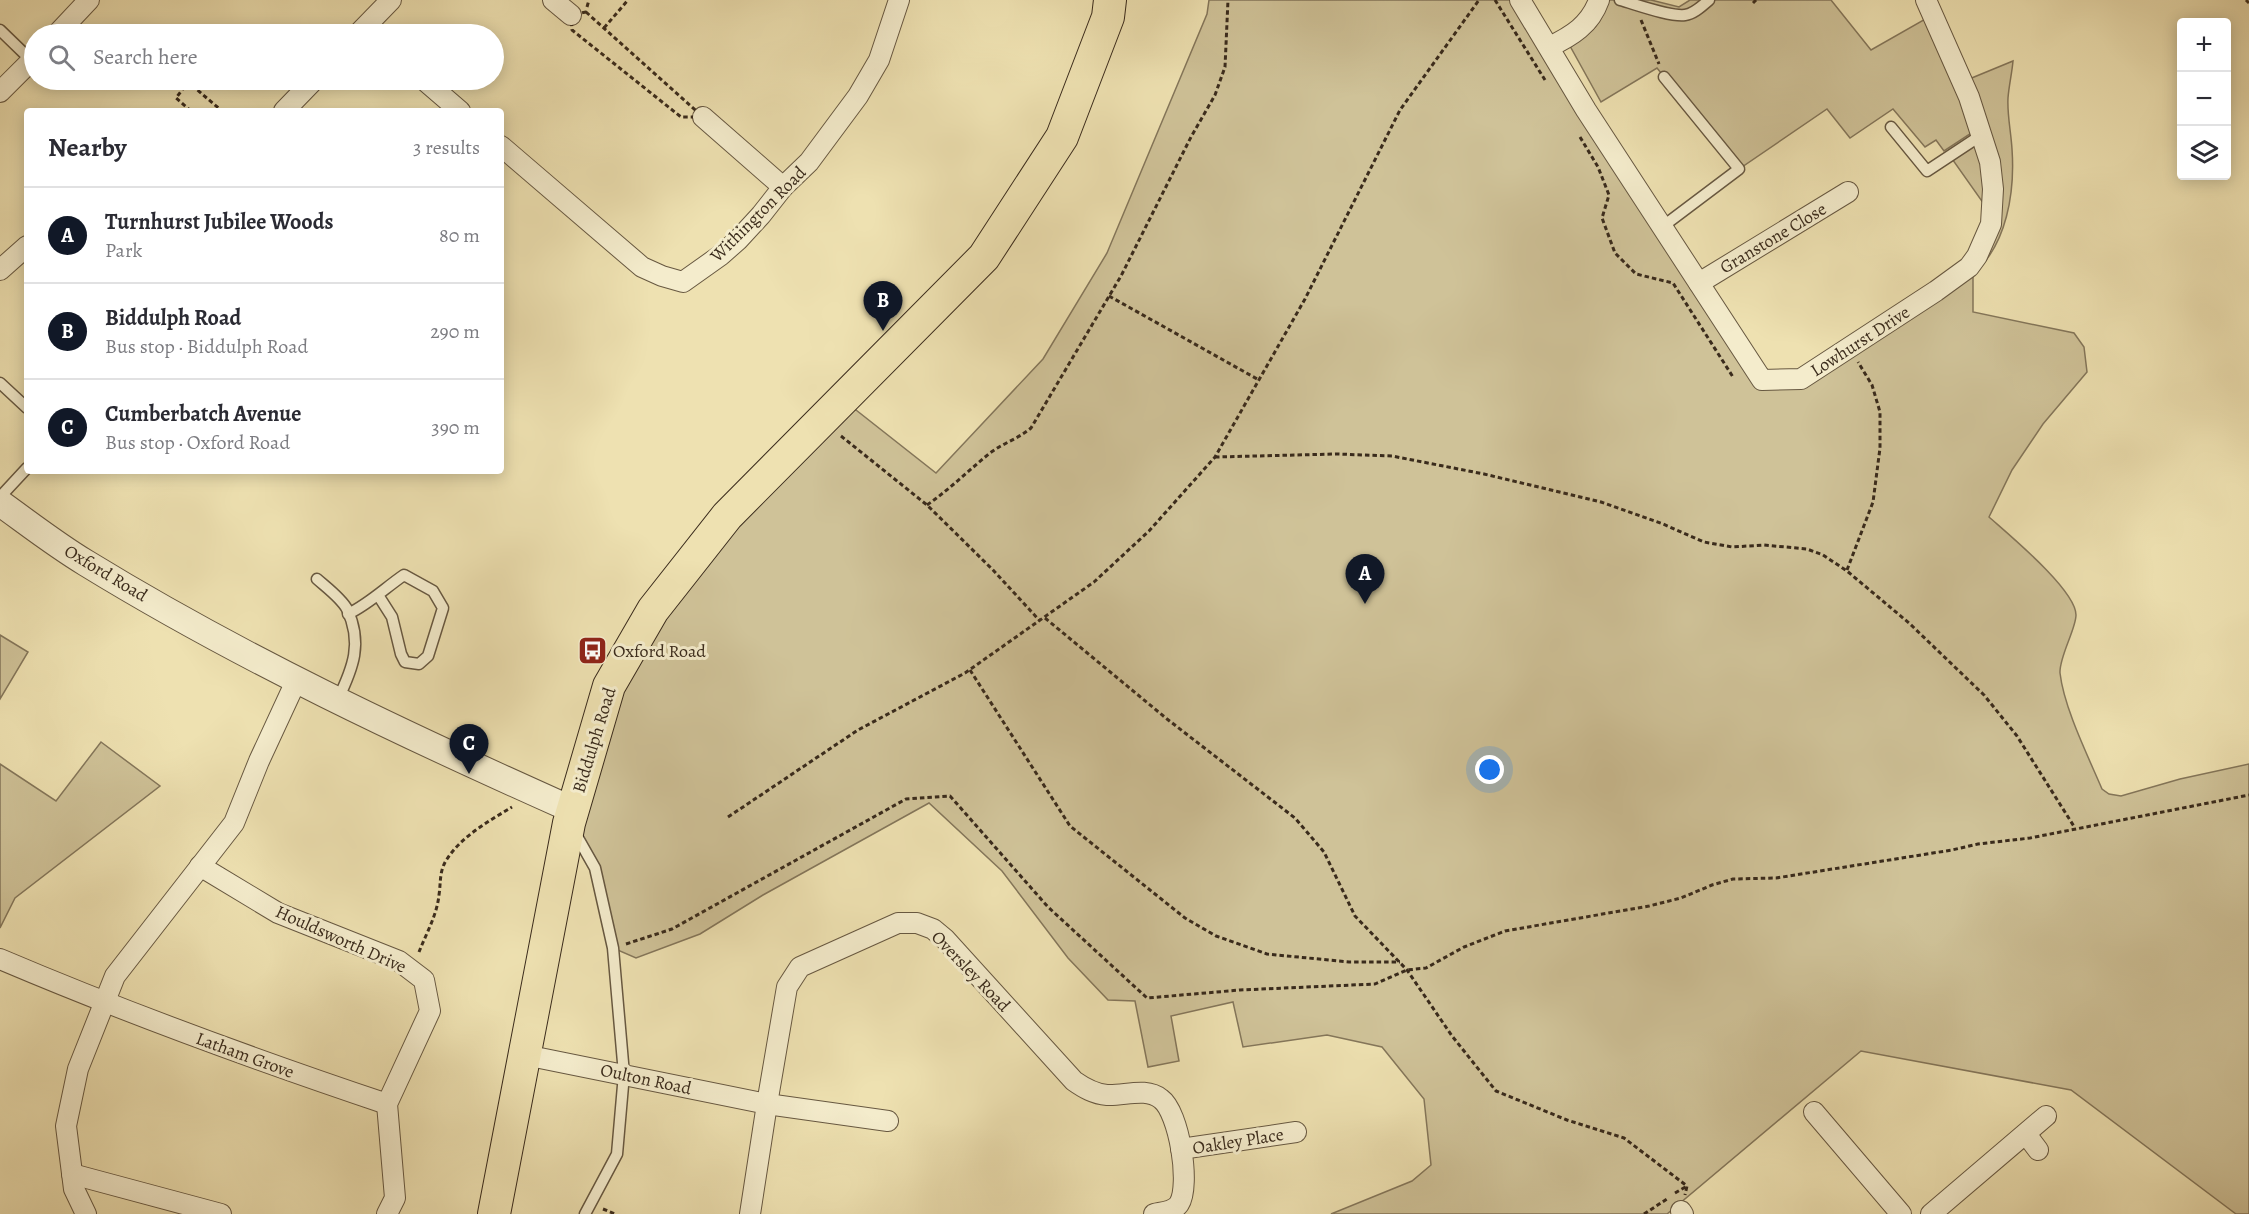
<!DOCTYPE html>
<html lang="en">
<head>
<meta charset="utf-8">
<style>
  body { margin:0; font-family:Alegreya,serif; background:#f7f7f7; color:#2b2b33 }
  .controls { position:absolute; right:18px; top:18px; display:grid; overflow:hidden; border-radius:6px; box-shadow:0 3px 15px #0003 }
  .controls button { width:54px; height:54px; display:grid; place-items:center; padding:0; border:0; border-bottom:2px solid #e1e1e2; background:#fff; color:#2b2b33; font:30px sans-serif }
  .you { position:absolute; left:1490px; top:770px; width:21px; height:21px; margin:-15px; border:4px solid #fff; border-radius:50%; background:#1a73e8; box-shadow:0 0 0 9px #1a73e833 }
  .badge { display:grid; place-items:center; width:39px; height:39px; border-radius:50%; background:#111827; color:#fff; font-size:20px; font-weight:700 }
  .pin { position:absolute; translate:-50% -50px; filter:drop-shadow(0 2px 3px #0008) }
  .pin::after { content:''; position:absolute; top:32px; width:21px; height:18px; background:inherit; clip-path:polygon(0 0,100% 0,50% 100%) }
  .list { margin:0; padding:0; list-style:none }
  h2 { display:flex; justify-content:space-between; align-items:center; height:78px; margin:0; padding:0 24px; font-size:26px }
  h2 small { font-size:20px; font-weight:400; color:#7c7c81 }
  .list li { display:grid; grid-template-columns:39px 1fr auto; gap:18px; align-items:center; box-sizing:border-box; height:96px; padding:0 24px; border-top:2px solid #e1e1e2 }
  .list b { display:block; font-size:22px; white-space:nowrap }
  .list p { margin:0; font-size:20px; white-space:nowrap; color:#7c7c81 }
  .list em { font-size:20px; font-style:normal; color:#7c7c81 }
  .icon { flex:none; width:33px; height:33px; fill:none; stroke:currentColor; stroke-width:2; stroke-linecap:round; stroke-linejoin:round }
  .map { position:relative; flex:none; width:2249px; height:1214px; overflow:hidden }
  .search { position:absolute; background:#fff; box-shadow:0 3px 15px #0003; left:24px; top:24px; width:480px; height:66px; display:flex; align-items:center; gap:15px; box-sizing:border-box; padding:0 21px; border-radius:33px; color:#7c7c81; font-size:22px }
  .panel { position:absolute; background:#fff; box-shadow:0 3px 15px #0003; left:24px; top:108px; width:480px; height:366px; border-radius:6px }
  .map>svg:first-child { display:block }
</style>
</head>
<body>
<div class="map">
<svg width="2249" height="1214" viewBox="0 0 2249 1214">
  <rect width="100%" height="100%" fill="#eee1b1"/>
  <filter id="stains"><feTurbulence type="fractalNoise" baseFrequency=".00333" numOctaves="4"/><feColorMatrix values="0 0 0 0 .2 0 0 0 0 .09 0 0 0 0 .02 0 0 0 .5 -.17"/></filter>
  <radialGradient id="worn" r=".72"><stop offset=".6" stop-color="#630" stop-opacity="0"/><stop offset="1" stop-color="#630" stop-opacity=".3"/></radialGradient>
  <g fill="#cfc298" stroke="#84765a" stroke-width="1.5">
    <path d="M1209,0H1520L1763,380L1801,379L1969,267L1991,224L1984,204L1950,156L1980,135L1962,82L2013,61C2012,73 2009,85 2008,98C2007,114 2011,132 2012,149C2015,192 2007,245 1973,274V312L2074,333L2084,347L2087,372L2043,424L2012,470L1989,517C2008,534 2076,590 2076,615C2076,629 2059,657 2060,673C2064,708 2088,756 2102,789L2109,794L2121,796L2180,779L2249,764V1214H2236L2071,1090L1861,1051L1667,1214H1331L1412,1181L1431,1165L1424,1099L1382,1047L1327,1035L1243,1047L1233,1002L1171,1016L1179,1061L1148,1067L1135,1001L1108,1000L1068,958L1002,871L929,803L763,895L700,934L636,958L613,948L595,868L561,818L609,686L842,399L936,473L1043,359L1107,253L1207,14Z"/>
    <path d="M1609,0H1651L1679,7L1690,0H1831L1871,50L1927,18L1973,132L1944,151L1936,140L1925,147L1893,109L1850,138L1827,109L1739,169L1657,68L1601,102L1570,46C1594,30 1599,28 1609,0Z"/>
    <polygon points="0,635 28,652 0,699"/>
    <polygon points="101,742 160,786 15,898 0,928 0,764 56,801"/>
  </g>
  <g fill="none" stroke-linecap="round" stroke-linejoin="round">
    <defs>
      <g id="service">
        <path d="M1620,0C1635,4 1670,17 1685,15C1694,14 1702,6 1709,0"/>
        <polyline points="0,30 32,61"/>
        <polyline points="1891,127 1927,171 1980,136"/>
        <polyline points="1662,227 1739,169 1664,77"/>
        <polyline points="0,383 27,408"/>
        <polyline points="0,497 27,468"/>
        <path d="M317,579C326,587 341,598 347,609C363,643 353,668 338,699"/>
        <path d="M348,614C369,604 385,588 404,575L433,591L443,608L428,656L419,664L405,662L401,654L392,617L378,595"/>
        <polyline points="574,831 595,868 613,948 624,1074 617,1154 585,1214"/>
      </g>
      <g id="minor">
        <polyline points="553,0 571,15"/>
        <polyline points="1520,0 1586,110 1762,380 1801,379 1936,291 1969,267 1977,256 1991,224 1993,189 1990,162 1969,97 1926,0"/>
        <polyline points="57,34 89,0"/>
        <polyline points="358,34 391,0"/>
        <path d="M1549,47C1572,36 1590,25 1599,0"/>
        <polyline points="424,80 460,111"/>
        <polyline points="0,92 34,58"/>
        <polyline points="284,111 314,80"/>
        <polyline points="703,117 783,187"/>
        <polyline points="501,146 642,267 662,276 683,282 721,255 738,240 761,215 783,187 809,162 858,96 879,60 899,0"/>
        <polyline points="0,270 27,246"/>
        <polyline points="1699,283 1848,192"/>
        <polyline points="200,866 278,913 399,961 424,980 430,1011 387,1104 395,1198 387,1214"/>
        <path d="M0,959C127,1013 256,1060 387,1104"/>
        <polyline points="525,1055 767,1104 888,1121"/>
        <polyline points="1814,1112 1901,1214"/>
        <polyline points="2026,1134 2038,1150"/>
        <polyline points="1181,1149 1296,1132"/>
        <polyline points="72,1174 221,1214"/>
        <polyline points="1681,1211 1683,1214"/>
        <polyline points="86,1214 74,1189 66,1126 78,1069 115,976 234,823 259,761 297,679"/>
        <path d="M750,1214L767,1104L787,987L800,967L898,923H917L933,929L945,939L1074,1081C1084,1088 1094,1094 1107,1095C1125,1096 1146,1087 1161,1099C1179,1112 1191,1185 1179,1204C1173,1212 1163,1212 1154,1214"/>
        <polyline points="1931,1214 2046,1116"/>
      </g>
      <path id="tertiary" d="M0,503C28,523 56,545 86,563C241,658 407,736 573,810"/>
      <polyline id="primary" points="494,1214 569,823 609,686 653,610 727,516 984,257 1062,137 1108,17 1110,0"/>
    </defs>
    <use href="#service" stroke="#675841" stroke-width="13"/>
    <use href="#minor" stroke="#675841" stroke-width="22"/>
    <use href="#tertiary" stroke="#675841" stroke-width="28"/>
    <use href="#primary" stroke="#3a2b1c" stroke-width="34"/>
    <g stroke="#3a2b1c" stroke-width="3" stroke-dasharray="4.5 3" stroke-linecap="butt">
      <polyline points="1495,0 1545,80"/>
      <polyline points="2246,0 2249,3"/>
      <polyline points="1753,3 1756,0"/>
      <polyline points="587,7 589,0"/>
      <polygon points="586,12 703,117 681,117 572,30 571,15"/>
      <polyline points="1641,20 1659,64"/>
      <polyline points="604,28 628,0"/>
      <polyline points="191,111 176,98 188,82 222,111"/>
      <polyline points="1580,137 1598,167 1609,195 1602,218 1615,253 1636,274 1673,283 1733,377"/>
      <polyline points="1109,296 1259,380"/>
      <polyline points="841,436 927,505 993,570 1040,621"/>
      <polyline points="1215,457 1337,454 1392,456 1484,474 1601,502 1663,524 1704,542 1732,547 1764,545 1807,549 1823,555 1847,571 1909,623 1984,695 2017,736 2075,828"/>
      <path d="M927,505C950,489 969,470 990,453C1003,443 1018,439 1031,428L1121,276L1191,137L1215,95L1225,67L1228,0"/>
      <polyline points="1847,570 1873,502 1880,448 1880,412 1872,385 1858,362"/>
      <polyline points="1045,618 1167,719 1295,818 1324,852 1355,916 1407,970 1452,1036 1496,1091 1567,1120 1624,1138 1687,1186 1685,1195"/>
      <polyline points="970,670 1070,826 1185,918 1216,936 1267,954 1349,962 1400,962"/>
      <polyline points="728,817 858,730 965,673 1094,582 1149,531 1215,457 1305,299 1400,110 1479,0"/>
      <polyline points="626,944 672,929 906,799 950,796 1048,907 1147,998 1240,990 1375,984 1407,970 1426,968 1464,947 1505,931 1649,906 1681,898 1712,885 1733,879 1776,878 1952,850 1978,844 2030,838 2249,795"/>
      <path d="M419,952C426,934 437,915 439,895C441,882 439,871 447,859C462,836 489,821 512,807"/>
      <polyline points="1675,1193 1687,1186"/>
      <polyline points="603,1209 615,1214"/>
      <polyline points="1644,1214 1667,1199"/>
    </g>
    <use href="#service" stroke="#f4eccc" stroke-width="10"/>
    <use href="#minor" stroke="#f4eccc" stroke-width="20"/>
    <use href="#tertiary" stroke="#f4eccc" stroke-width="26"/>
    <use href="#primary" stroke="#eee1b1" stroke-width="32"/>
  </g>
  <defs>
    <symbol id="bus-square" viewBox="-11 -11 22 22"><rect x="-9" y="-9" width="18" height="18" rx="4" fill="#8f2418" stroke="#f4eccc"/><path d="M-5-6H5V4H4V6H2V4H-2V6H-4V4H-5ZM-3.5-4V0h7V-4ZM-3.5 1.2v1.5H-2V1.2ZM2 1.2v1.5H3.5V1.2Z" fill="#fff"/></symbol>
  </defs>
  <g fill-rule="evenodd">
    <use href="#bus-square" x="576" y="634" width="33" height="33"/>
  </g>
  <g text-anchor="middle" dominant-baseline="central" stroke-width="6" stroke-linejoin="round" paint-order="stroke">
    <g font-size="18" fill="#3a2b1c" stroke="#f4eccc">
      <text transform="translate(758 214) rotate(-45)">Withington Road</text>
      <text transform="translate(1773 238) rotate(-31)">Granstone Close</text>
      <text transform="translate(1860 341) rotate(-33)">Lowhurst Drive</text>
      <text transform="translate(106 573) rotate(31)">Oxford Road</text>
      <text transform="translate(594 740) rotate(-73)">Biddulph Road</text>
      <text transform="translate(341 939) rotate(24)">Houldsworth Drive</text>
      <text transform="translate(971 971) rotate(46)">Oversley Road</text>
      <text transform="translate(245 1055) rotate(20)">Latham Grove</text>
      <text transform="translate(646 1079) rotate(12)">Oulton Road</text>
      <text transform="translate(1238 1141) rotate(-9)">Oakley Place</text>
    </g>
    <g font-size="18" fill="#3a2b1c" stroke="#f4eccc" text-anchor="start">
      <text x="613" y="651">Oxford Road</text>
    </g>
  </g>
  <rect width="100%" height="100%" filter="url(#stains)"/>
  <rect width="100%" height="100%" fill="url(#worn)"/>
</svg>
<div class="controls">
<button>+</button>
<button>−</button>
<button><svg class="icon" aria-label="layers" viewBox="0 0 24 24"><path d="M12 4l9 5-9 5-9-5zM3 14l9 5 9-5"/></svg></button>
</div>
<div class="you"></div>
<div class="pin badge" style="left:1365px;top:604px">A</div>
<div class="pin badge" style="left:883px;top:331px">B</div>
<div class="pin badge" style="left:469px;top:774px">C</div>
<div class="search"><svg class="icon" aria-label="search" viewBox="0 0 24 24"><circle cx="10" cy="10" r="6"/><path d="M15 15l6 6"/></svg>Search here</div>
<section class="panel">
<h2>Nearby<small>3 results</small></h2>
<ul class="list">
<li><span class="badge">A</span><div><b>Turnhurst Jubilee Woods</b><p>Park</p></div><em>80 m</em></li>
<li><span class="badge">B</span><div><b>Biddulph Road</b><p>Bus stop · Biddulph Road</p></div><em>290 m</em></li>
<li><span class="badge">C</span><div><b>Cumberbatch Avenue</b><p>Bus stop · Oxford Road</p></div><em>390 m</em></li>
</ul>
</section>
</div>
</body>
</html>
